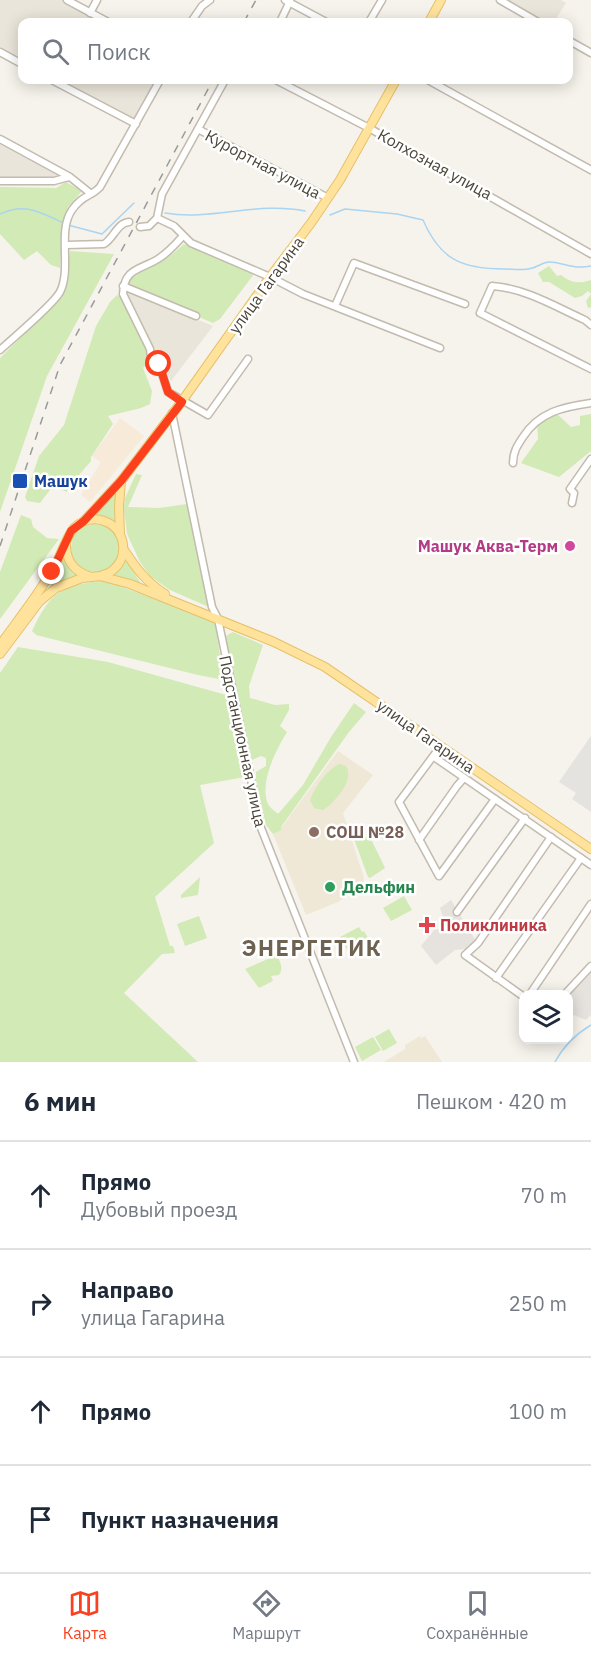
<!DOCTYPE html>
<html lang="ru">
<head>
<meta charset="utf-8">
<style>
  body { margin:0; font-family:"IBM Plex Sans",sans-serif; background:#f6f6f7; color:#1f2937 }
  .controls { position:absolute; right:18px; bottom:18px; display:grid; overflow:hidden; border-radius:12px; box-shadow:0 3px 15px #0003 }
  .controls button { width:54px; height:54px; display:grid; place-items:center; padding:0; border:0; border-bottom:2px solid #e0e1e3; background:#fff; color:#1f2937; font:30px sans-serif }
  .stop { position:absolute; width:18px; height:18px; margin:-14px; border:4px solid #fc3f1d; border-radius:50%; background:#fff }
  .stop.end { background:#fc3f1d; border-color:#fff; box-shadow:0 2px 6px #0008 }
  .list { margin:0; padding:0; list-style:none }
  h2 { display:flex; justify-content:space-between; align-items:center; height:78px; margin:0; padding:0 24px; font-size:26px }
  h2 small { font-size:20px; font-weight:400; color:#747a83 }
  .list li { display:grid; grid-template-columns:39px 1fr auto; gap:18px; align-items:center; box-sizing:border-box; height:108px; padding:0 24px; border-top:2px solid #e0e1e3 }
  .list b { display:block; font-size:22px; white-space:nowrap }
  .list p { margin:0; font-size:20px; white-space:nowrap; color:#747a83 }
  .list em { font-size:20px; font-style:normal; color:#747a83 }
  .icon { flex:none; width:33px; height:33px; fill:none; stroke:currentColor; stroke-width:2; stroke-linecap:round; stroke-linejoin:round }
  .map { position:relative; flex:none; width:591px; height:1062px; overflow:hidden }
  .search { position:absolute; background:#fff; box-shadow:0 3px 15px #0003; left:18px; right:18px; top:18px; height:66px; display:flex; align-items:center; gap:15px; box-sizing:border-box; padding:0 21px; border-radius:12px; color:#747a83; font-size:22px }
  .sheet { height:510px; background:#fff }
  nav { display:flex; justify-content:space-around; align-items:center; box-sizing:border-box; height:84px; border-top:2px solid #e0e1e3; background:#fff; font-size:16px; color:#747a83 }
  nav a { display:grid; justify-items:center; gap:3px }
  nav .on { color:#fc3f1d }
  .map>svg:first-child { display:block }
</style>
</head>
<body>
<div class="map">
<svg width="591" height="1062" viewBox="0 0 591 1062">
  <rect width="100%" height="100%" fill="#f6f3ec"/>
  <g fill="#eae5da">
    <polygon points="0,0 66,0 106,22 22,22 22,65 0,53"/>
    <polygon points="508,0 561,0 566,3 554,22 545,22"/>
    <polygon points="51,80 160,80 136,124"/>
    <polygon points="0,140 70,177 54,181 0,181"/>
    <polygon points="127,291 213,326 171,381 132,304"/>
  </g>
  <polygon fill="#f7ead8" points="120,418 144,436 90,502 81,495 101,462 92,456"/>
  <g fill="#e6e2dd">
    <polygon points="451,900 476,941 466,949 455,950 436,965 421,946 434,930 446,926 440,908"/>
    <polygon points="591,970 591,1015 586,1020 569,1013 568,994"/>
  </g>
  <g fill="#efe8d6">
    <polygon points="338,751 373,775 343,813 364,878 362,886 338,902 306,915 273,834 282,830 281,828"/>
    <polygon points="420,1036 421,1038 425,1036 442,1062 384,1062 405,1049 405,1045"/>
  </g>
  <g fill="#d2eab5">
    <polygon points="66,182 82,191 68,207 62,237 60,268 51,265 37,251 24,260 0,234 0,187 56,188"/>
    <path d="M184,244L254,274L220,319L213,323L131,288L127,284L135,271L145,269L153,264L155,265C167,259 175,252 184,244Z"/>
    <polygon points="70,251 114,254 47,376 0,512 0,358 62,296 66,286"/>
    <path d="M549,266L557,276L561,275C571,283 579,284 591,280V307L588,308L586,301L591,294L588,291L582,296L575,298L549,282H543L538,273Z"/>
    <polygon points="117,295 124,299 151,359 143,368 152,391 150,404 141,408 108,416 113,424 91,457 91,461 68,488 67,492 53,486 40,503 27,501 25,497 39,456 64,425 96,326 110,302"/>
    <polygon points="557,414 571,427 580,425 580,416 591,414 591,451 559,477 521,463 538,439 537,423"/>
    <polygon points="136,474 142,475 128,507 159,508 187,504 211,608 170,590 150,576 140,562 127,534 124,509 125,498"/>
    <polygon points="114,496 116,497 115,522 105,517 93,516"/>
    <polygon points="21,515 31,519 33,527 47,538 59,539 0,619 0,572"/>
    <circle cx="95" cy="548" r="24"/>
    <polygon points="64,558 69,567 79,576 52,585 51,584"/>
    <polygon points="126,559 140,582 140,583 114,575"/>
    <path d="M103,580L209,619L215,624L224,680L198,675L36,635L32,631C51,590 61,587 103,580Z"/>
    <path d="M233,632L263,645L249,686L250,698L275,705L289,704V710L280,726L287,732C276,750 259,783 268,804C270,808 275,811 278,814L303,785L331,737L354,703L366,712L349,732L281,827L282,830L273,834L266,825L256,783V772L266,766V758L261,756L252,760L224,637Z"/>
    <polygon points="18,647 108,662 230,696 245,777 200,785 214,843 155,897 170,946 173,946 175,953 162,954 124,993 198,1062 0,1062 0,673"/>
    <path d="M339,764L346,766C355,780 335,802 323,810L314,808L310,800C314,788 327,770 339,764Z"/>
    <polygon points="358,833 362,838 369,835 385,868 370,878 368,877 354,839 354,836"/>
    <polygon points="200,877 198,895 181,898 181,895"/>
    <polygon points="404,896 412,910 391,921 383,908"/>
    <polygon points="199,916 207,938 185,946 177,924"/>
    <polygon points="359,927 362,932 364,931 369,940 348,951 340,937"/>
    <path d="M277,955C280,962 284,968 279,975L271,976L273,981L259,988L245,969Z"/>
    <polygon points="389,1029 397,1043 383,1051 375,1037"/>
    <polygon points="373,1037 381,1050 362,1061 355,1047"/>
  </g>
  <polygon fill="#e5e3e0" points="591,736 591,812 572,799 576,793 559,782"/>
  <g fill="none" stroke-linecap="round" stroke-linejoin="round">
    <g stroke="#a9d4f2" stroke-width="1.5">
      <path d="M165,213C212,221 258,201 305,211"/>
      <path d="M0,214C27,202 40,213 64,223"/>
      <path d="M330,215L345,209L397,214L423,220C440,259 461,269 504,269C513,269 523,271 532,268C537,267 544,262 549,262C563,262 573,270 591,266"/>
      <polyline points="68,225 102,234 134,203"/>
      <path d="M555,1062C563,1047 576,1034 591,1025"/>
    </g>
    <defs>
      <g id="minor">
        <polyline points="67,0 108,22"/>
        <polyline points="285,0 326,22"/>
        <polyline points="500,0 538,22"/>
        <polyline points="90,13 97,0"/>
        <polyline points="191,22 202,6 210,0"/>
        <polyline points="280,22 290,1"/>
        <polyline points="369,22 382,0"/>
        <polyline points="568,40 591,53"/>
        <polyline points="0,52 22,64"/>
        <polyline points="52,80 136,124"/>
        <polyline points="276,80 369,128 591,254"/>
        <polyline points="428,80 591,170"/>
        <polyline points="198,129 328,198"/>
        <polyline points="0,139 70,177 90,193"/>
        <polyline points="0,181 54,181 69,177"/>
        <polyline points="157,218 174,226 191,243 270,277 303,294 440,348"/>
        <polyline points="140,227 149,226 157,218 162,194 225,80"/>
        <path d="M183,236C175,245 168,253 158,259C140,270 124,268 123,294L150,349L151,357L159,364L168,392L208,415L248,359"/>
        <path d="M66,245L104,244C114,238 117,223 129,222"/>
        <polyline points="123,286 196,316"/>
        <polyline points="335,306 354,263 465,304"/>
        <path d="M591,325L585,320C556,307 525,288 492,286L480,313L591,369"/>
        <path d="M0,350C13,338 53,305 60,292C72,268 57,231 72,210C82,195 91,197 100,187L160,80"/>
        <polyline points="172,413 212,607 218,619 261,828 354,1062"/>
        <path d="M513,463C513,452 517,446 523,437C539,412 563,407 591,403"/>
        <polyline points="572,503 574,493 570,489 591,459"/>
        <polyline points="440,747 399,802 439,876 495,799"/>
        <polyline points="434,757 591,865"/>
        <polyline points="419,840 457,786 464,778"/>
        <polyline points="457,912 525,818"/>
        <polyline points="496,978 581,858"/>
        <polyline points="530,994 591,904"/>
        <polyline points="565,994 591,966"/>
        <polyline points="524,997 465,955 478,943 551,837"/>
      </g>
      <g id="major">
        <polyline points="429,22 441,0"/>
        <polyline points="84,521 121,481 180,404 270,277 311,223 340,180 396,80"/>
        <polyline points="120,534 119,506 121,481"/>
        <path d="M66,545C66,561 75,572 89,576"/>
        <path d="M124,550C136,568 146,582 165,594"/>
        <path d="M0,645C18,620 38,595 53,569C60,558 67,535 74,528C82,520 94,517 104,521C125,528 130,556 113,570C110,573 105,574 101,576"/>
        <polyline points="0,654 39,602 56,588 82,578 100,576 130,584 274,642 325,667 591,849"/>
      </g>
    </defs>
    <use href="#minor" stroke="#c2bbae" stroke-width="9"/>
    <use href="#major" stroke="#e6c16a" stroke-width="10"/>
    <use href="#minor" stroke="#fff" stroke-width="6"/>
    <use href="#major" stroke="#ffe39c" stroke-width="8"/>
    <g stroke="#9a9a9a" stroke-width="1.5" stroke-dasharray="8 8" stroke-linecap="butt">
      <polyline points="244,22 256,0"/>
      <polyline points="0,546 60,365 213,80"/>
    </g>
  </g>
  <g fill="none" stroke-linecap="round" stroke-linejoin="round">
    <polyline stroke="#fc3f1d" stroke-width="8" points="52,572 71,531 84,521 121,481 182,402 168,392 159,364"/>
  </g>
  <rect fill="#1a4fb4" stroke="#fff" stroke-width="2" x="12" y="473" width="16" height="16" rx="3"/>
  <circle fill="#d1479c" stroke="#fff" stroke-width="2" cx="570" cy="546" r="6"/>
  <circle fill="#8d6e63" stroke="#fff" stroke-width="2" cx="314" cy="832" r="6"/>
  <circle fill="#2e9e5b" stroke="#fff" stroke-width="2" cx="330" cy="887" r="6"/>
  <path fill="#e0444e" stroke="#fff" stroke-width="2" d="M424 916h6v6h6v6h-6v6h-6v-6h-6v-6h6z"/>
  <g text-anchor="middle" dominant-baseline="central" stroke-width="5" stroke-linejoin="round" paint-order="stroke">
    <g font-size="16" fill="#4b4439" stroke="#fff">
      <text transform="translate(263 164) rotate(28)">Курортная улица</text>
      <text transform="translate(435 164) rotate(29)">Колхозная улица</text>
      <text transform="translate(266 285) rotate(-54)">улица Гагарина</text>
      <text transform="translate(426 736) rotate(35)">улица Гагарина</text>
      <text transform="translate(243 741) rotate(78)">Подстанционная улица</text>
    </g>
    <g font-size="16" font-weight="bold" fill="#164399" stroke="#fff" text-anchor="start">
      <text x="34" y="481">Машук</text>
    </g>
    <g font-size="16" font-weight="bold" fill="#b23c85" stroke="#fff" text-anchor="end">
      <text x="558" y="546">Машук Аква-Терм</text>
    </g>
    <g font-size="16" font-weight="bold" fill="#785e54" stroke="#fff" text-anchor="start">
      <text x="326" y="832">СОШ №28</text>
    </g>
    <g font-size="16" font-weight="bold" fill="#27864d" stroke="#fff" text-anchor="start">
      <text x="342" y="887">Дельфин</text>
    </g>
    <g font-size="16" font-weight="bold" fill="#be3a42" stroke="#fff" text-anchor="start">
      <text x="440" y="925">Поликлиника</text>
    </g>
    <g font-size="22" font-weight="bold" letter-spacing="1.5" fill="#6e6250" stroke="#fff">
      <text x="312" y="947">ЭНЕРГЕТИК</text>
    </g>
  </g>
</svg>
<div class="controls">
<button><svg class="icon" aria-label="layers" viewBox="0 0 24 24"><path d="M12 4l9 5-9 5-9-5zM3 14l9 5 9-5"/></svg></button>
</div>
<div class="stop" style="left:159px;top:364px"></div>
<div class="stop end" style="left:52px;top:572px"></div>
<div class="search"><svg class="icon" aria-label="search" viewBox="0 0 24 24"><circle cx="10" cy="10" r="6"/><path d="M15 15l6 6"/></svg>Поиск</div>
</div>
<section class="sheet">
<h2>6 мин<small>Пешком · 420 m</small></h2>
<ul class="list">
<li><svg class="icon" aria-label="ahead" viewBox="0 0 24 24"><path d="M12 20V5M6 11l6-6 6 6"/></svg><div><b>Прямо</b><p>Дубовый проезд</p></div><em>70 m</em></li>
<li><svg class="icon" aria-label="right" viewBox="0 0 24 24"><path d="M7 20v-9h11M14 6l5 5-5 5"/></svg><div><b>Направо</b><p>улица Гагарина</p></div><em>250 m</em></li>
<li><svg class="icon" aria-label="ahead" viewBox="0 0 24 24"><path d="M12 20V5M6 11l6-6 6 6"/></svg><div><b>Прямо</b></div><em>100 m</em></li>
<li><svg class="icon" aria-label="arrive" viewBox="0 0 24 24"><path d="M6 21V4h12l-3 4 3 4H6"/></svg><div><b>Пункт назначения</b></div></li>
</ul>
</section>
<nav>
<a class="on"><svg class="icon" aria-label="map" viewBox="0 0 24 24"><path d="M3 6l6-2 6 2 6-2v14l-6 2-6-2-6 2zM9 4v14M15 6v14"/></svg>Карта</a>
<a><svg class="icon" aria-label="directions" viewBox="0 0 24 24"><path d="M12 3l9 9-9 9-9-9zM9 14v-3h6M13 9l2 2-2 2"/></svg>Маршрут</a>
<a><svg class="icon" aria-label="saved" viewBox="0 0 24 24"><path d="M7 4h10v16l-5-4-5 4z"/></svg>Сохранённые</a>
</nav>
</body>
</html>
